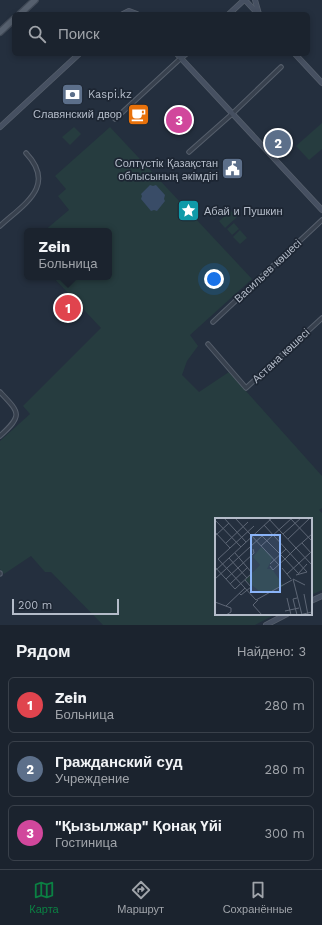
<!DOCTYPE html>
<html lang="ru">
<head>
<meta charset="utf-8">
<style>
  body { margin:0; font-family:"Work Sans",sans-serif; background:#282f3a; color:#f1f3f6 }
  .scale { position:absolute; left:12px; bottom:10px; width:107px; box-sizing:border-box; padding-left:4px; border:2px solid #b4bcc9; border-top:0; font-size:11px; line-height:14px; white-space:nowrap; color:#b4bcc9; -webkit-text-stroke:3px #1d2633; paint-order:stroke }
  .you { position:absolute; left:214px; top:279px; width:14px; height:14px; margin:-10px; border:3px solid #fff; border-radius:50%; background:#1a73e8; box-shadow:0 0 0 6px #1a73e833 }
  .badge { display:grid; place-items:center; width:26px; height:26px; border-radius:50%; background:#0b8043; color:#fff; font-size:13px; font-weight:700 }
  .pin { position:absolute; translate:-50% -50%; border:2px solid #fff; box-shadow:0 1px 4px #0006 }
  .popup { position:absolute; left:24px; top:228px; width:88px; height:52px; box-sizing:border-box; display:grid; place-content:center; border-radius:6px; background:#1b232e; filter:drop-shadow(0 1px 3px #0005); font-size:13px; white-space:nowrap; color:#a0a4aa }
  .popup b { font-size:15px; color:#f1f3f6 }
  .popup::after { content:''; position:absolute; left:50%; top:100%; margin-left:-8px; border:8px solid transparent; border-top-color:#1b232e }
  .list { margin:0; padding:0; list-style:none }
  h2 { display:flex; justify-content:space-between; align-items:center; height:52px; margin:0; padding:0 16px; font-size:17px }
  h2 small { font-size:13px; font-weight:400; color:#a0a4aa }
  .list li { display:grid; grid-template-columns:26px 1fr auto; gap:12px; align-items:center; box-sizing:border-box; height:56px; margin:0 8px 8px; padding:0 8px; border:1px solid #39404a; border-radius:6px }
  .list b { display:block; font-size:15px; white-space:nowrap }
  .list p { margin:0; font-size:13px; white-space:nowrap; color:#a0a4aa }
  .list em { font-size:13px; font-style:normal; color:#a0a4aa }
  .icon { flex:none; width:22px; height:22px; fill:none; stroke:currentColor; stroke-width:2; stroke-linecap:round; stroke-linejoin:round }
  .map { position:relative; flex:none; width:322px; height:625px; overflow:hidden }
  .search { position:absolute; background:#1b232e; box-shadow:0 2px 6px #0003; left:12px; right:12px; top:12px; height:44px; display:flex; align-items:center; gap:10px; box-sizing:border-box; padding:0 14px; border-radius:6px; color:#a0a4aa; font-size:15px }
  .sheet { height:244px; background:#1b232e }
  nav { display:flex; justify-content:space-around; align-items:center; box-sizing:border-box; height:56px; border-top:1px solid #39404a; background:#1b232e; font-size:11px; color:#a0a4aa }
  nav a { display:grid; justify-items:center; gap:2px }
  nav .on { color:#0b8043 }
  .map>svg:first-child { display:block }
</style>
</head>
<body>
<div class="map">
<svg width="322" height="625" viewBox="0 0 322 625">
  <rect width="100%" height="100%" fill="#242f3e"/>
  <g fill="#263c3f">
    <polygon points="322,123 322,149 309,160 296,146"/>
    <polygon points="74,127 81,134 70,145 62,137"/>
    <polygon points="110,127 252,279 190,335 198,346 187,361 182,375 199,392 229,372 322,476 322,508 319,510 322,513 322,590 311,595 311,519 216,519 216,614 276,614 255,625 103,625 51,572 45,572 31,556 4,574 0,569 0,441 30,414 23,406 101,328 53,277 109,277 109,231 44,231 69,210 58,196 66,189 55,176"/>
    <polygon points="231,211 237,217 225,228 219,221"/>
    <polygon points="234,223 239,229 232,235 227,229"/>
    <polygon points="240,230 247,238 240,244 233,237"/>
  </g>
  <polygon fill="#394c67" points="150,185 153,186 156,185 165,195 164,199 165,201 157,211 154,210 151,211 141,199 142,196 141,194"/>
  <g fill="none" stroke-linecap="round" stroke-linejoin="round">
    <defs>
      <g id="street">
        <polyline points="115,119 181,58"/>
        <polyline points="189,152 232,114 281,67"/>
        <path d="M0,226C24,204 57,186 26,153"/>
        <polyline points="213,322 322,220"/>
        <polyline points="208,344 246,388 322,318"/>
        <path d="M0,392C20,413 23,415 0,436"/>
        <polyline points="0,573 0,574"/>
      </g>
      <g id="secondary">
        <polyline points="245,0 258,14"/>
        <polyline points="255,0 259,14"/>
        <polyline points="123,14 129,11 137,14"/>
        <polyline points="229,14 244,0"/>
        <polyline points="177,54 322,210"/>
        <polyline points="295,54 322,83"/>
        <polyline points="181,58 186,54"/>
        <polyline points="0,127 79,54"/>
        <polyline points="311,601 322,596"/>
        <polyline points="266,625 287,614"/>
      </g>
      <g id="primary">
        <polyline points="20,14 35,0"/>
        <polyline points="0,32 14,19"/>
      </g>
    </defs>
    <use href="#street" stroke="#565f6c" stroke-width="5.5"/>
    <use href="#secondary" stroke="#565f6c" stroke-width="6"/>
    <use href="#primary" stroke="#414a57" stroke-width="8"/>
    <use href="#street" stroke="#38414e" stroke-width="3.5"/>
    <use href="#secondary" stroke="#465061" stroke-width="4.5"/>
    <use href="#primary" stroke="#56606e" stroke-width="5.5"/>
  </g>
  <defs>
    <symbol id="bank-square" viewBox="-11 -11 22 22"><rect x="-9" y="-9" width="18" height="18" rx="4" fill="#5c6f8a" stroke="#1d2633"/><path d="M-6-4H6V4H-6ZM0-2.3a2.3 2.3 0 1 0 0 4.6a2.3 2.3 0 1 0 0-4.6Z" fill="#fff"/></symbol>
    <symbol id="cafe-square" viewBox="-11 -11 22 22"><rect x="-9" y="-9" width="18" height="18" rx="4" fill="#e8710a" stroke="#1d2633"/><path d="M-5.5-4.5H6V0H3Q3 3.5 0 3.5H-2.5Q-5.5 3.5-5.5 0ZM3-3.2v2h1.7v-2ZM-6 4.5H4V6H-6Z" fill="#fff"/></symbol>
    <symbol id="civic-square" viewBox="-11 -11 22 22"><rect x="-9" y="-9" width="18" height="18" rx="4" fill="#5c6f8a" stroke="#1d2633"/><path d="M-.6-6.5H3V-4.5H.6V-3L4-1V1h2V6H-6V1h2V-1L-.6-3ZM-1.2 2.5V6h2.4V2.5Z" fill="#fff"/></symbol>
    <symbol id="sight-square" viewBox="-11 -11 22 22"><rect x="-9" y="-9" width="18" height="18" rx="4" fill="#0f9aa8" stroke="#1d2633"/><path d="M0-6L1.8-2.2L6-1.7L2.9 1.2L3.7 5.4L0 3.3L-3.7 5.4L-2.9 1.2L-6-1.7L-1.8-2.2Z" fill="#fff"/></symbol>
  </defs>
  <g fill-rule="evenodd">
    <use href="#bank-square" x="60" y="82" width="25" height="25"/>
    <use href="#cafe-square" x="126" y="102" width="25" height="25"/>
    <use href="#civic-square" x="220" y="156" width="25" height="25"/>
    <use href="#sight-square" x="176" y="198" width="25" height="25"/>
  </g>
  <g text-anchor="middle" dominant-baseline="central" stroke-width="3.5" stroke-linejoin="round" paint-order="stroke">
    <g font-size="11" fill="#b4bcc9" stroke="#1d2633" text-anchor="start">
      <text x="88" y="94">Kaspi.kz</text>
      <text x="122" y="114" text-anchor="end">Славянский двор</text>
      <text x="218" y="163" text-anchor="end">Солтүстік Қазақстан<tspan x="218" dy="13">облысының әкімдігі</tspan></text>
      <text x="204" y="211">Абай и Пушкин</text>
    </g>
    <g font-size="11" fill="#b4bcc9" stroke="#1d2633">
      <text transform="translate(268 271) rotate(-43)">Васильев көшесі</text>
      <text transform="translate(281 356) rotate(-43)">Астана көшесі</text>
    </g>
  </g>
  <g transform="translate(215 518)">
    <rect width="97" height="97" fill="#242f3e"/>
    <path d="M46,29L58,39L52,51H57L69,68L48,76L30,62L45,47L38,39Z" fill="#263c3f"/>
    <path fill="none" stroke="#5e6776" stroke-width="1" d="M9,0L31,24M20,0L64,47M53,0L81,30L70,41L83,55M75,0L97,23M0,2L26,29M49,7L92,54L81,57M0,14L15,30M68,16L86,0M97,16L81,30L97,47M0,18L14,5M27,19L39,8M27,19L3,41L41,82L77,62M73,21L95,0M11,25L33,4M87,25L97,36M46,28L77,0M14,40L32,60M55,46L71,31M0,49L20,71L37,55L20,35M67,50L76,61M0,53L57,0M72,56L95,35M83,56L92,46M0,61L47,18L70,41L58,52L55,48M11,61L39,35L38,31M78,61L90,67M78,61L87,97M15,66L33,49M24,75L26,77L36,69L30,62M89,76L93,97M72,80L76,97M43,82L38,87L47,97M0,84L16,90V94L11,97M11,88L30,70M70,93L84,90M82,97L78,81L82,80M84,97L97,94"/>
    <path fill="#8ab4f8" fill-opacity="0.15" stroke="#8ab4f8" stroke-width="2" d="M36,17H65V74H36Z"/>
    <rect width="97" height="97" fill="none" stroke="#b4bcc9" stroke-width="2"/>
  </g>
</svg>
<div class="scale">200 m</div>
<div class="you"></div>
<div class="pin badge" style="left:68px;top:308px;background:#e0444e">1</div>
<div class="popup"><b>Zein</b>Больница</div>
<div class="pin badge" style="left:278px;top:143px;background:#5c6f8a">2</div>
<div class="pin badge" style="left:179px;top:120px;background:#d1479c">3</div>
<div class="search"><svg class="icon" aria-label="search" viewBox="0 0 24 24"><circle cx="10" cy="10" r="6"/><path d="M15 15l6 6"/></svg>Поиск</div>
</div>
<section class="sheet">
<h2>Рядом<small>Найдено: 3</small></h2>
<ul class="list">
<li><span class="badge" style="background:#e0444e">1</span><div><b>Zein</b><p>Больница</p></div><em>280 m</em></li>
<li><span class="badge" style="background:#5c6f8a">2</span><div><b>Гражданский суд</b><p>Учреждение</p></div><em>280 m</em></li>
<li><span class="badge" style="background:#d1479c">3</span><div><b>&quot;Қызылжар&quot; Қонақ Үйі</b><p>Гостиница</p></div><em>300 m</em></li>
</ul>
</section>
<nav>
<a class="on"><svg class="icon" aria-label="map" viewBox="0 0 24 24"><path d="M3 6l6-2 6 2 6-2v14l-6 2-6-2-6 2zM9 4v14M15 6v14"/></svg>Карта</a>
<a><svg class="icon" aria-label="directions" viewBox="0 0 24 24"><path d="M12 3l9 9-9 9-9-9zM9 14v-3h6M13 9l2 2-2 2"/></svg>Маршрут</a>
<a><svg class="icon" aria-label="saved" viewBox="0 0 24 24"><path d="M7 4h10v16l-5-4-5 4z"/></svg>Сохранённые</a>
</nav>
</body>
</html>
